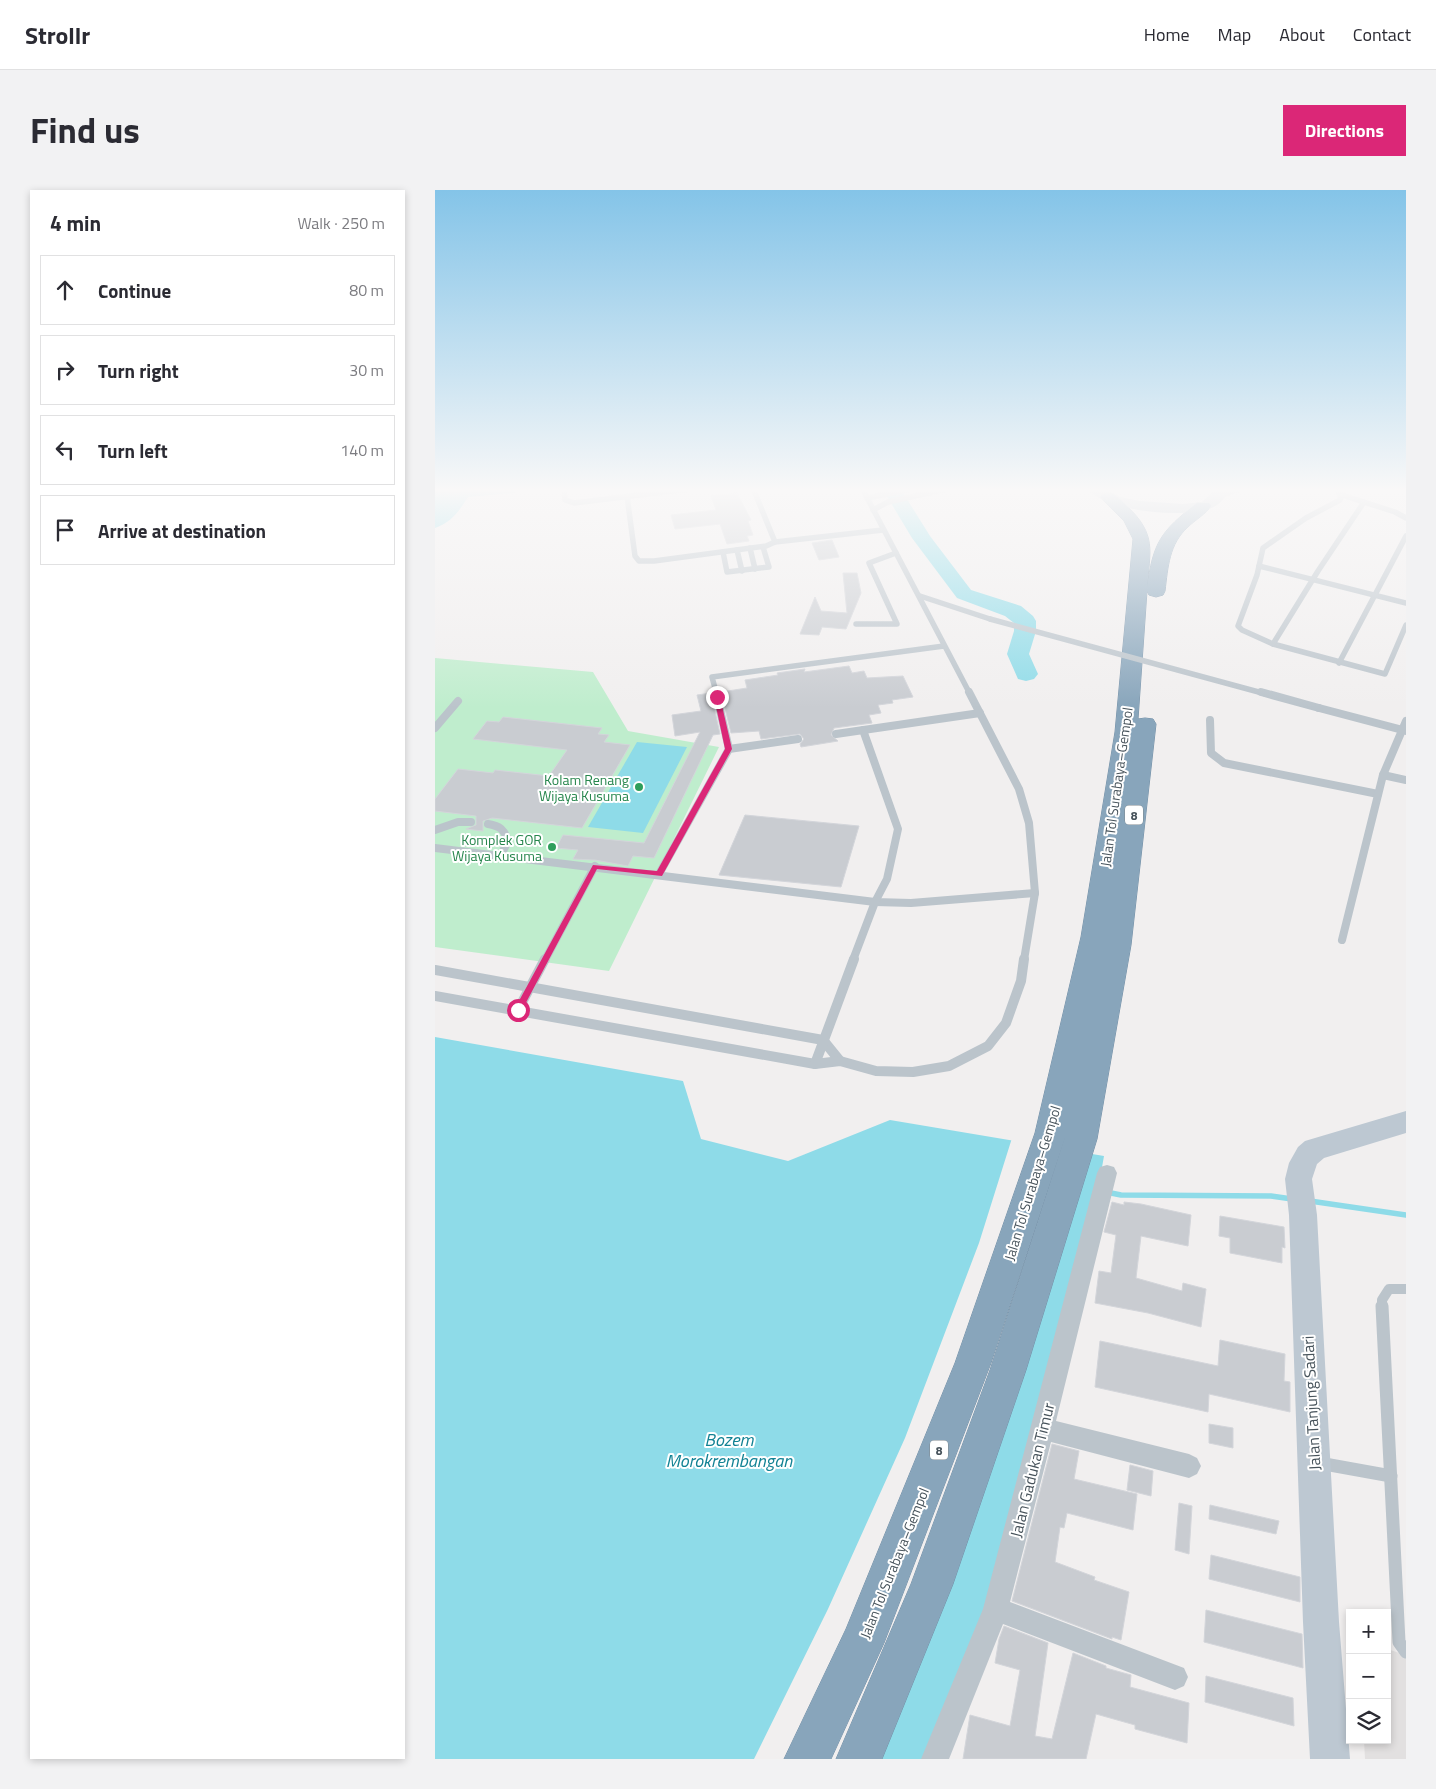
<!DOCTYPE html>
<html lang="en">
<head>
<meta charset="utf-8">
<style>
  body { margin:0; font-family:"Titillium Web",sans-serif; background:#f2f2f3; color:#2b2b33 }
  .controls { position:absolute; right:15px; bottom:15px; display:grid; overflow:hidden; border-radius:0px; box-shadow:0 2px 8px #0003 }
  .controls button { width:45px; height:45px; display:grid; place-items:center; padding:0; border:0; border-bottom:1px solid #e1e1e2; background:#fff; color:#2b2b33; font:25px sans-serif }
  .stop { position:absolute; width:15px; height:15px; margin:-11px; border:4px solid #db2777; border-radius:50%; background:#fff }
  .stop.end { background:#db2777; border-color:#fff; box-shadow:0 1px 5px #0008 }
  .list { margin:0; padding:0; list-style:none }
  h2 { display:flex; justify-content:space-between; align-items:center; height:65px; margin:0; padding:0 20px; font-size:21px }
  h2 small { font-size:16px; font-weight:400; color:#7c7c81 }
  .list li { display:grid; grid-template-columns:32px 1fr auto; gap:15px; align-items:center; box-sizing:border-box; height:70px; margin:0 10px 10px; padding:0 10px; border:1px solid #e1e1e2; border-radius:0px }
  .list b { display:block; font-size:19px; white-space:nowrap }
  .list em { font-size:16px; font-style:normal; color:#7c7c81 }
  .icon { flex:none; width:28px; height:28px; fill:none; stroke:currentColor; stroke-width:2; stroke-linecap:round; stroke-linejoin:round }
  .map { position:relative; flex:none; width:971px; height:1569px; overflow:hidden; border-radius:0px }
  header { display:flex; align-items:center; gap:30px; box-sizing:border-box; height:70px; padding:0 25px; background:#fff; border-bottom:1px solid #e1e1e2 }
  header strong { font-size:24px }
  nav { display:flex; gap:28px; margin-inline-start:auto; font-size:18px }
  .intro { display:flex; align-items:center; justify-content:space-between; box-sizing:border-box; height:120px; padding:0 30px }
  h1 { margin:0; font-size:35px }
  .button { padding:12px 22px; border-radius:0px; background:#db2777; color:#fff; font-size:18px; font-weight:700 }
  main { display:flex; gap:30px; padding:0 30px }
  aside { flex:1; background:#fff; border-radius:0px; box-shadow:0 2px 8px #0003 }
  .map>svg:first-child { display:block }
</style>
</head>
<body>
<header>
<strong>Strollr</strong>
<nav><a>Home</a><a>Map</a><a>About</a><a>Contact</a></nav>
</header>
<div class="intro"><h1>Find us</h1><a class="button">Directions</a></div>
<main>
<aside>
<h2>4 min<small>Walk · 250 m</small></h2>
<ul class="list">
<li><svg class="icon" aria-label="ahead" viewBox="0 0 24 24"><path d="M12 20V5M6 11l6-6 6 6"/></svg><div><b>Continue</b></div><em>80 m</em></li>
<li><svg class="icon" aria-label="right" viewBox="0 0 24 24"><path d="M7 20v-9h11M14 6l5 5-5 5"/></svg><div><b>Turn right</b></div><em>30 m</em></li>
<li><svg class="icon" aria-label="left" viewBox="0 0 24 24"><path d="M17 20v-9H6M10 6l-5 5 5 5"/></svg><div><b>Turn left</b></div><em>140 m</em></li>
<li><svg class="icon" aria-label="arrive" viewBox="0 0 24 24"><path d="M6 21V4h12l-3 4 3 4H6"/></svg><div><b>Arrive at destination</b></div></li>
</ul>
</aside>
<div class="map">
<svg width="971" height="1569" viewBox="0 0 971 1569">
  <rect width="100%" height="100%" fill="#f1efef"/>
  <polygon fill="#e2e0e0" points="952,1459 971,1465 971,1569 930,1569 929,1550 952,1550"/>
  <polygon fill="#bfedcd" points="0,468 158,482 193,541 284,557 174,781 0,757"/>
  <g fill="#8edbe8">
    <path d="M0,298H80L79,303L33,307C24,321 17,332 0,338Z"/>
    <polygon points="202,552 252,557 208,643 153,637"/>
    <polygon points="0,847 248,891 266,949 353,971 455,930 669,966 663,1000 560,1405 491,1569 0,1569"/>
  </g>
  <polygon fill="#f1efef" points="577,948 619,956 650,964 439,1569 319,1569 393,1419 470,1248 544,1053"/>
  <g fill="none" stroke-linecap="round" stroke-linejoin="round">
    <g stroke="#8edbe8" stroke-width="5.5">
      <polyline points="671,1002 686,1005 836,1006 857,1009"/>
      <polyline points="875,1011 971,1025"/>
    </g>
    <polygon fill="#8edbe8" fill-rule="evenodd" points="447,298 465,298 495,346 536,400 586,416 598,426 601,431 601,441 594,464 603,484 599,489 591,491 583,489 572,464 579,441 579,433 570,426 522,408 477,348"/>
  </g>
  <g fill="#c9ccd1" stroke="#d3d5da">
    <polygon points="302,303 316,330 313,331 318,345 312,346 314,351 292,354 285,334 240,339 236,325 281,320 276,306"/>
    <polygon points="397,350 404,367 384,370 377,353"/>
    <polygon points="408,383 422,383 426,403 411,439 387,437 384,445 365,444 380,407 386,421 412,423"/>
    <polygon points="414,476 417,483 429,481 432,488 468,486 478,507 457,510 458,513 443,515 446,523 434,525 437,533 399,538 396,545 403,551 366,557 365,554 369,549 365,544 326,549 324,541 296,543 286,502 312,498 310,490 343,485 342,483 370,479 369,482"/>
    <polygon points="276,503 285,544 278,545 219,668 198,666 193,676 160,670 138,669 143,660 121,658 128,645 209,653 265,542 240,546 237,525 266,521 262,505"/>
    <polygon points="68,527 167,538 163,544 174,545 169,552 195,555 147,638 57,628 48,631 48,641 31,639 41,635 41,626 0,621 0,609 23,579 58,583 60,580 114,586 132,560 38,549 52,531 64,532"/>
    <polygon points="310,625 424,636 406,697 284,685"/>
    <polygon points="677,1012 689,1015 689,1012 706,1014 756,1025 753,1056 706,1046 701,1088 747,1101 748,1093 771,1099 766,1137 713,1123 660,1113 664,1081 676,1083 681,1045 669,1042"/>
    <polygon points="785,1026 849,1037 850,1058 847,1057 847,1073 795,1063 795,1048 784,1046"/>
    <polygon points="785,1150 850,1164 849,1191 855,1192 855,1222 774,1204 773,1222 660,1197 665,1151 783,1176"/>
    <polygon points="774,1234 798,1238 798,1258 774,1253"/>
    <polygon points="617,1254 644,1261 639,1289 702,1304 698,1340 632,1323 629,1338 625,1337 620,1372 660,1387 659,1390 694,1402 686,1450 677,1447 677,1449 577,1411"/>
    <polygon points="695,1275 718,1281 716,1306 692,1300"/>
    <polygon points="744,1313 757,1316 754,1364 740,1360"/>
    <polygon points="775,1315 844,1331 841,1344 774,1329"/>
    <polygon points="776,1365 865,1387 865,1412 774,1389"/>
    <polygon points="771,1420 867,1444 868,1478 769,1452"/>
    <polygon points="569,1436 613,1453 600,1546 617,1549 638,1463 671,1476 671,1478 696,1485 695,1497 754,1513 752,1553 700,1539 700,1535 661,1524 651,1569 528,1569 535,1525 575,1536 585,1480 560,1473 564,1449"/>
    <polygon points="771,1486 858,1508 859,1536 770,1512"/>
  </g>
  <g fill="none" stroke-linecap="round" stroke-linejoin="round">
    <defs>
      <path id="highway" d="M673,302C681,304 686,310 692,316C722,345 715,360 712,398C718,352 726,341 762,313H774L776,316C771,324 760,330 753,337C734,354 733,377 730,401L728,405L721,407L714,405L712,401L703,529L710,528L718,529L721,534L696,755L662,949L591,1180L518,1394L447,1569H401L476,1394L555,1180L631,944L556,1173L449,1453L396,1569H349L411,1439L520,1173L600,943L646,747L680,542L698,349L689,331L665,307L667,304Z"/>
    </defs>
    <use href="#highway" stroke="#7490a7" stroke-width="1"/>
    <g stroke="#bbc4cb" stroke-width="5.5">
      <polyline points="129,298 130,310 139,313 262,298"/>
      <polyline points="318,298 340,352"/>
      <polyline points="427,298 535,504"/>
      <polyline points="901,298 906,307 905,310 871,328 828,358 822,385 803,436 807,440 838,454 950,484 971,435"/>
      <polyline points="904,304 960,322 971,328"/>
      <polyline points="192,306 200,366 204,371 219,371 331,356 340,352 448,340"/>
      <polyline points="432,308 481,298"/>
      <polyline points="438,320 453,312 516,298"/>
      <polyline points="315,358 320,379"/>
      <polyline points="302,360 307,381"/>
      <polyline points="288,362 292,382 334,377 328,357"/>
      <polyline points="824,376 971,413"/>
      <polyline points="485,406 555,429"/>
      <polyline points="421,434 462,434 434,373 461,363"/>
      <polyline points="838,454 883,381 929,312"/>
      <polyline points="904,473 971,346"/>
      <polyline points="281,502 277,487 509,456"/>
    </g>
    <g stroke="#bbc4cb" stroke-width="8">
      <polyline points="534,502 584,599 594,633 600,703 589,770"/>
      <polyline points="282,507 294,559"/>
      <polyline points="884,518 971,541"/>
      <polyline points="775,530 776,563 789,573 943,604"/>
      <polyline points="0,538 23,511"/>
      <polyline points="401,544 545,523"/>
      <polyline points="948,585 971,590"/>
      <path d="M53,634C65,636 69,639 73,651L66,665"/>
      <polyline points="0,640 23,632 36,632"/>
      <polyline points="0,658 440,712 476,713 600,703"/>
      <polyline points="224,684 294,559 363,549"/>
      <polyline points="907,750 948,585 971,531"/>
      <polyline points="110,770 160,676"/>
      <polyline points="418,770 440,712 452,689 463,639 428,540"/>
    </g>
    <g stroke="#bbc4cb" stroke-width="10">
      <polyline points="0,780 388,850 405,871"/>
      <polyline points="0,806 380,874 405,871 441,881 478,882 514,876 553,856 571,833 586,791 589,769"/>
      <polyline points="83,820 110,769"/>
      <polyline points="380,874 419,769"/>
      <polyline points="947,1118 947,1110 954,1099 971,1099"/>
    </g>
    <g stroke="#bbc4cb" stroke-width="13">
      <polyline points="947,1116 964,1452 971,1462"/>
      <polyline points="884,1273 956,1286"/>
    </g>
    <g fill="#bbc4cb" fill-rule="evenodd">
      <polygon points="799,298 814,298 785,309 780,306"/>
      <polygon points="672,975 679,977 682,983 621,1231 754,1264 762,1268 766,1276 762,1284 754,1288 616,1252 575,1412 749,1478 753,1487 749,1496 740,1500 568,1434 514,1569 486,1569 548,1419 662,983 665,977"/>
    </g>
    <g fill="#bdc8d2" fill-rule="evenodd">
      <path d="M652,298H668L685,307L705,311L748,314L767,312L782,298H796C791,307 784,316 774,319C747,328 670,322 652,298Z"/>
      <polygon points="971,921 971,943 889,968 882,974 877,989 882,1025 904,1432 915,1569 875,1569 868,1432 854,1025 850,989 854,973 863,957 870,951 880,948"/>
    </g>
    <use href="#highway" fill="#88a5bb" fill-rule="evenodd"/>
    <polyline stroke="#bbc4cb" stroke-width="5.5" points="555,429 831,504"/>
    <polyline stroke="#bbc4cb" stroke-width="8" points="826,502 884,518"/>
  </g>
  <linearGradient id="sky" x2="0" y2="1"><stop stop-color="#84c4e8"/><stop offset="0.58" stop-color="#f9f8f8"/><stop offset="1" stop-color="#f9f8f8" stop-opacity="0"/></linearGradient>
  <rect width="971" height="518" fill="url(#sky)"/>
  <polygon fill="#db2777" points="282,505 285,507 297,559 227,686 162,679 86,822 80,822 79,820 158,675 222,681 290,559 279,507"/>
  <g fill="#2e9e5b" stroke="#fff" stroke-width="2">
    <circle cx="204" cy="597" r="5"/>
    <circle cx="117" cy="657" r="5"/>
  </g>
  <g text-anchor="middle" dominant-baseline="central" stroke-width="4" stroke-linejoin="round" paint-order="stroke">
    <g fill="#fff" stroke="#7e878c" stroke-width="1">
      <rect x="690" y="615.5" width="18" height="19" rx="4"/>
      <rect x="495" y="1250.5" width="18" height="19" rx="4"/>
    </g>
    <g font-size="12" font-weight="bold" fill="#47535b">
      <text x="699" y="625">8</text>
      <text x="504" y="1260">8</text>
    </g>
    <g font-size="14" fill="#27864d" stroke="#fff" text-anchor="end">
      <text x="194" y="589">Kolam Renang<tspan x="194" dy="16">Wijaya Kusuma</tspan></text>
      <text x="107" y="649">Komplek GOR<tspan x="107" dy="16">Wijaya Kusuma</tspan></text>
    </g>
    <g font-size="14" fill="#47535b" stroke="#fff">
      <text transform="translate(681 597) rotate(-82)">Jalan Tol Surabaya–Gempol</text>
      <text transform="translate(597 993) rotate(-73)">Jalan Tol Surabaya–Gempol</text>
      <text transform="translate(459 1373) rotate(-68)">Jalan Tol Surabaya–Gempol</text>
    </g>
    <g font-size="16" fill="#47535b" stroke="#fff">
      <text transform="translate(876 1213) rotate(-93)">Jalan Tanjung Sadari</text>
      <text transform="translate(597 1280) rotate(-76)">Jalan Gadukan Timur</text>
    </g>
    <g font-size="18" font-style="italic" fill="#128294" stroke="#fff">
      <text x="294" y="1249">Bozem<tspan x="294" dy="21">Morokrembangan</tspan></text>
    </g>
  </g>
</svg>
<div class="controls">
<button>+</button>
<button>−</button>
<button><svg class="icon" aria-label="layers" viewBox="0 0 24 24"><path d="M12 4l9 5-9 5-9-5zM3 14l9 5 9-5"/></svg></button>
</div>
<div class="stop" style="left:83px;top:820px"></div>
<div class="stop end" style="left:282px;top:507px"></div>
</div>
</main>
</body>
</html>
